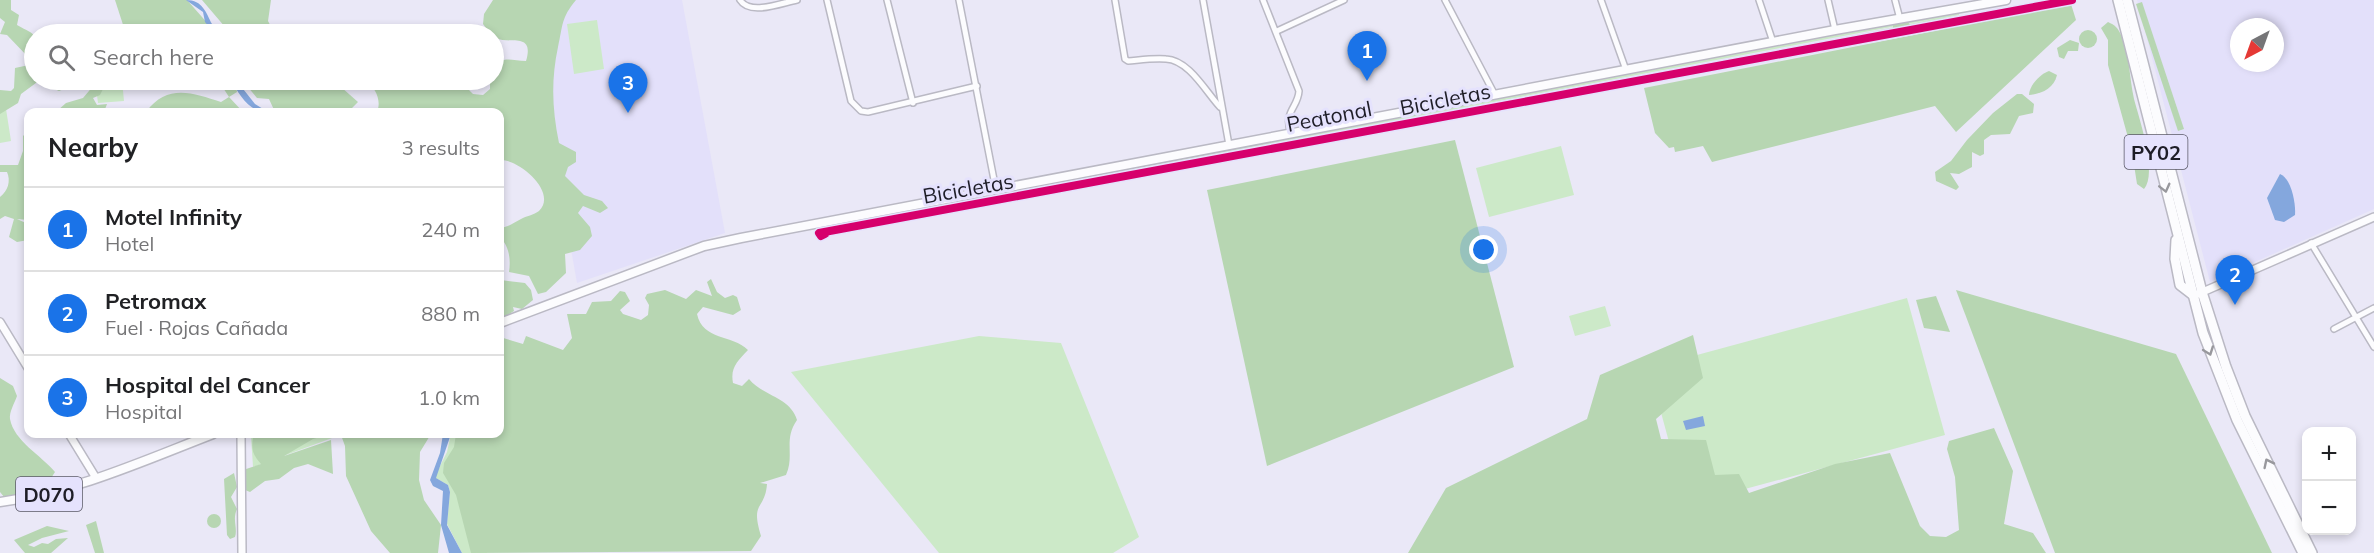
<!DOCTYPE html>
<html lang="en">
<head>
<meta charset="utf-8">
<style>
  body { margin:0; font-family:Mulish,sans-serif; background:#f2f2f2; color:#202124 }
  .controls { position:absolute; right:18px; bottom:18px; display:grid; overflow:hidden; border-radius:12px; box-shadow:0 3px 9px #0003 }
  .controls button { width:54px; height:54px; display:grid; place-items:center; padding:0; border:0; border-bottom:2px solid #e0e0e0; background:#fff; color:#202124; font:30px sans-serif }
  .compass { position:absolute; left:2230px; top:18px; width:54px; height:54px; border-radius:50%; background:#fff; box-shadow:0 3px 9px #0003; rotate:221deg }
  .you { position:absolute; left:1484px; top:250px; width:21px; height:21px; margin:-15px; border:4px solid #fff; border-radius:50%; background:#1a73e8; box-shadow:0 0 0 9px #1a73e833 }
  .badge { display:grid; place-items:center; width:39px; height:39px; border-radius:50%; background:#1a73e8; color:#fff; font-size:20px; font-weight:700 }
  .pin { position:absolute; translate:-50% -50px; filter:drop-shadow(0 2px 3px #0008) }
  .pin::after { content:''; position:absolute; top:32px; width:21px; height:18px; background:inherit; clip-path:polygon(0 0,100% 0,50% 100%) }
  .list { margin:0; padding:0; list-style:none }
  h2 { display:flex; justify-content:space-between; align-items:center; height:78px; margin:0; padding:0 24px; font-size:26px }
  h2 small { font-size:20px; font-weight:400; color:#757577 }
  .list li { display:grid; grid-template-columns:39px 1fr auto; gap:18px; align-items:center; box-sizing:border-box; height:84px; padding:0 24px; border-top:2px solid #e0e0e0 }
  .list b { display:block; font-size:22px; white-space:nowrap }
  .list p { margin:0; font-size:20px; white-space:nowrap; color:#757577 }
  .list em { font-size:20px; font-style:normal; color:#757577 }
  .icon { flex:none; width:33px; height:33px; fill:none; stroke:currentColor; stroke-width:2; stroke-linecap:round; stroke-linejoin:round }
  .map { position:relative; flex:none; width:2374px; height:553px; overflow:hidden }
  .search { position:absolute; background:#fff; box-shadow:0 3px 9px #0003; left:24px; top:24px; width:480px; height:66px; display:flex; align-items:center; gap:15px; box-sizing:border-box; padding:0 21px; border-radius:33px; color:#757577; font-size:22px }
  .panel { position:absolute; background:#fff; box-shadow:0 3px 9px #0003; left:24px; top:108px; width:480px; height:330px; border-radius:12px }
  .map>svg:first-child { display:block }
</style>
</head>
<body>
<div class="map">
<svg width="2374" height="553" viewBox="0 0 2374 553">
  <rect width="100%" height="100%" fill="#eae8f7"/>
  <g fill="#e3e0fa" fill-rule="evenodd">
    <polygon points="563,0 682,0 725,233 577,283 540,73"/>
    <path d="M2137,0H2374V209L2210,282ZM2239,27H2275V63H2239Z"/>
  </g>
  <g fill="#cce9c8">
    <polygon points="1959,12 1959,15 1944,18 1945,27 1942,27 1941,24 1931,25 1446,116 1445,113 1666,73 1939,18 820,229 819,225"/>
    <polygon points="597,20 604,69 574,74 567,24"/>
    <polygon points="95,80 122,80 124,101 98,103"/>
    <polygon points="6,109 11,141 0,143 0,110"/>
    <polygon points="1561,146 1574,195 1489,217 1476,168"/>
    <polygon points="1907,298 1945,435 1686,505 1649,368"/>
    <polygon points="1605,306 1611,326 1575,336 1569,316"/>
    <polygon points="979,336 1061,343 1139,537 1113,553 939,553 791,372"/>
    <polygon points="258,434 343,434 253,467 251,436"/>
    <polygon points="451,434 472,434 487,553 462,553 447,524 450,492 448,485 436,478 436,474 447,452"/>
  </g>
  <g fill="#b7d6b2">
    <path d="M0,0H11V10L19,15L17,25C38,37 35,30 34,57L29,58L7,35L0,34L5,22L0,18Z"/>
    <polygon points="115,0 187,0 217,34 126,34"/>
    <polygon points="202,0 271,0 268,21 275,34 231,34"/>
    <path d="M493,0H576C561,18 563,25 558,47C551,80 552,109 559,143L576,152V162L568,167L565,176L584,195L602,201L608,208L600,213L583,206L578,213L590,227L592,236L580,250L565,254L566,273L546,292L538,294L529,276L509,272C511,259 509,246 500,237V228C509,227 513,223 521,219C526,216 534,215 539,211C558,192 519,159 500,160V112H377C382,100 375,88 366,80H459L473,94L483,95L490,89V80H494V67C504,55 512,61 526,61C535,31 508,45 496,38C491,35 487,29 483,24L484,14Z"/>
    <polygon points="2142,2 2184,129 2178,131 2136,4"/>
    <polygon points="2071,4 2076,20 1956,132 1935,106 1712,162 1703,146 1675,152 1674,147 1669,148 1655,133 1644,88"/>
    <polygon points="1907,20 1911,27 1909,31 1901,33 1893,28 1893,22"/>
    <path d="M2108,22C2115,25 2118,28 2121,35C2130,55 2129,77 2134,99C2139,118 2158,174 2144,189L2137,184L2132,152L2108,65V40L2101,28Z"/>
    <circle cx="2088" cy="39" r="9"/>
    <polygon points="2070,40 2079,43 2078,51 2068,51 2064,59 2059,57 2057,48"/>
    <polygon points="29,65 34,69 34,80 40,80 21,94 18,103 0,114 0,90 11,91 14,88 15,68"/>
    <path d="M2049,71L2057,75C2054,88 2042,94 2029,95C2029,86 2040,74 2049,71Z"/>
    <polygon points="55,80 102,80 97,83 78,83 59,91 50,87"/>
    <path d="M218,80H235L237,92L229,97L243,112H146C167,83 193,93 221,102L229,97Z"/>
    <polygon points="242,80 340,80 341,87 358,102 348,112 275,112 269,99 257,98"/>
    <polygon points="94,85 104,87 100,95 93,98 97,105 107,104 104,112 92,108 90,112 34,112 39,108 57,111 66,103 83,98"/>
    <polygon points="2017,94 2022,94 2034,104 2033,113 2019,116 2010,134 1991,135 1984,140 1984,154 1980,156 1972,152 1972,167 1959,174 1950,173 1959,187 1956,190 1936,181 1935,172 1951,161 1967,140 1993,113"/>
    <path d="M28,131V220L17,219L28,224V240L17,242L9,237L14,219L5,216L0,219V197C8,191 11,181 7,172H0V165H18L23,151V136Z"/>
    <polygon points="1455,140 1514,367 1267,466 1207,190"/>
    <polygon points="500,249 502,258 501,280 525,283 531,290 533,300 522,309 513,307 514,311 500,320"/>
    <path d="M711,279L717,292L725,298L733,295L737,297L741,310L733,315L703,307L697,314C703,341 732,334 748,350C738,361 730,367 733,383L742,386L749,379C764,397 790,397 797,420C783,440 795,455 786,475L760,483L767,484C765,511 750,500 761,536L751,551L471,553L456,495L443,473L444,463L454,447L456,434H500V337L523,344L526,336L563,350L572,338L567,314H586L592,302L611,301L620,291L625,292L630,301L620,310L623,314L641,320L648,315L649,305L645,298L647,294L665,290L686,299L696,290L712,296L707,282Z"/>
    <polygon points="1956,290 2176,354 2272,553 2055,553"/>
    <polygon points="1936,296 1950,332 1924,328 1916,300"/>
    <polygon points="1693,335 1703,378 1656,419 1661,439 1706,440 1715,475 1739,474 1749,493 1835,464 1890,453 1920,526 1930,536 1946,537 1959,530 1955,477 1947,449 1949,441 1994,428 2013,471 2004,524 2033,533 2046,553 1408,553 1446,488 1587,419 1600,375"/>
    <path d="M0,378L13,386L17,396C15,402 9,412 10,419C14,441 41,455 55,472C40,496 32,498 5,498L0,492Z"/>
    <path d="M258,434H331L313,439L284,456L331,440L333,474L308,464L294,468L279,479L265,481L250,492L245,490L240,471L261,464C253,455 251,450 253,438Z"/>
    <polygon points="333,434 431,434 420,452 419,480 424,500 441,525 438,553 390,553 371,531 346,476 345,446 341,435"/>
    <path d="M234,473L237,487L231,497L237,509C232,520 238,528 235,537L230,539L227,535L224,479Z"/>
    <circle cx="214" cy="521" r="7"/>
    <polygon points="96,521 104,553 95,553 86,525"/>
    <polygon points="47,526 69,531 42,538 28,545 34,547 42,543 48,544 56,539 68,538 51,553 25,553 14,540"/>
  </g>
  <g fill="#84a7dd">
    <path d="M186,0C203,0 206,13 212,24L236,34L211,29L205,22L203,12Z"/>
    <path d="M231,80H236L255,104L268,112C249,113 239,94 231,80Z"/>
    <path d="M2280,174C2291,178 2296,203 2295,215L2284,222L2275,220L2267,198Z"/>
    <polygon points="1703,416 1705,426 1686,430 1683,421"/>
    <polygon points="443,434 451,434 436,478 448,485 450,492 447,525 462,553 449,553 441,525 443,491 433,486 430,480 440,453"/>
  </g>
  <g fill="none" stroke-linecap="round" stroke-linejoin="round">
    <defs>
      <g id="street">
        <path d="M740,0C750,16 781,3 797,0"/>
        <polyline points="827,0 851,101 861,111 868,112 977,86"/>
        <polyline points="887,0 913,103"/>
        <polyline points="959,0 996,190"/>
        <path d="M1115,0L1125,59L1128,61C1140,60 1153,58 1166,59C1189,60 1206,92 1220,107"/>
        <polyline points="1203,0 1229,145"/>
        <path d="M1263,0L1299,91C1298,108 1283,111 1291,134"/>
        <polyline points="1445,0 1495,95"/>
        <polyline points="1601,0 1626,70"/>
        <polyline points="1759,0 1773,42"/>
        <polyline points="1828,0 1835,30"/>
        <polyline points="1895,0 1900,19"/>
        <polyline points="1277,31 1344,0"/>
        <polyline points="2311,243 2374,347"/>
        <polyline points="2334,329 2374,308"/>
      </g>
      <g id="secondary">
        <polyline points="2198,294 2374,217"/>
        <polyline points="0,322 28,368"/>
        <polyline points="69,434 96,478"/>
        <polyline points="241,434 242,553"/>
      </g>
      <g id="primary">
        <polyline points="500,323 704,246 741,238 1835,30 2006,0"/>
        <path d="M0,502C75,492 143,461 213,434"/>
      </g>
      <g id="highway">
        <polyline points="2118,0 2203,333 2237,420 2303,553"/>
        <polyline points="2127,0 2202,292 2226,367 2245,416 2312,553"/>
        <polyline points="2176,240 2175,259 2180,285 2193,295"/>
      </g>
    </defs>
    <use href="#street" stroke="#bab9c4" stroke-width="8"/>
    <use href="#secondary" stroke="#bab9c4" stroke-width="10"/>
    <use href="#primary" stroke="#bab9c4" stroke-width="11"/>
    <use href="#highway" stroke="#bab9c4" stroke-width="12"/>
    <use href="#street" stroke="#fcfcfe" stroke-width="5"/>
    <use href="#secondary" stroke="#fcfcfe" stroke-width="7"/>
    <use href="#primary" stroke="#fcfcfe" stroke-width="8"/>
    <use href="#highway" stroke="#fcfcfe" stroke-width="9"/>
    <defs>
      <polyline id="cycleway" points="825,234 821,236 819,233 2072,0"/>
    </defs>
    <use href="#cycleway" stroke="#e5e2fd" stroke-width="11"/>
    <use href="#cycleway" stroke="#d6006c" stroke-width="8"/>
  </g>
  <defs><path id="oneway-chevron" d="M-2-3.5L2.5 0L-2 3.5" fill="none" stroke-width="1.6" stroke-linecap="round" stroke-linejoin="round" transform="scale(1.5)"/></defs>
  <g stroke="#98989d">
    <use href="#oneway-chevron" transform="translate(2165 188) rotate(76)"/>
    <use href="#oneway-chevron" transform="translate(2209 351) rotate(70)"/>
    <use href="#oneway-chevron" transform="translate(2268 463) rotate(-116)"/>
  </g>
  <g text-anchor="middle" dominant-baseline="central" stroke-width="6" stroke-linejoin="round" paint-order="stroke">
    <g fill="#e5e2fd" stroke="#5a5867" stroke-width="1.5">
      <rect x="2124.5" y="135" width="63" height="34" rx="4.5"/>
      <rect x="16" y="477" width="66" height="34" rx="4.5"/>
    </g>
    <g font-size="20" font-weight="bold" fill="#1e1d27">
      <text x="2156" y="152">PY02</text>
      <text x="49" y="494">D070</text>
    </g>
    <g font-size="21" fill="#1e1d27" stroke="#e5e2fd">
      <text transform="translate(1445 99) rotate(-11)">Bicicletas</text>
      <text transform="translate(1329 116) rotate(-11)">Peatonal</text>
      <text transform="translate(968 188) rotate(-10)">Bicicletas</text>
    </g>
  </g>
</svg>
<div class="controls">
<button>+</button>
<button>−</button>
</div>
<svg class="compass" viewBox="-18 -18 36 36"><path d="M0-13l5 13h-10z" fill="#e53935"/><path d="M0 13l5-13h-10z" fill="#757577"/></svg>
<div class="you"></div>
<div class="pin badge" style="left:1367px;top:81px">1</div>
<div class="pin badge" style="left:2235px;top:305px">2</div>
<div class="pin badge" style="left:628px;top:113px">3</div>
<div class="search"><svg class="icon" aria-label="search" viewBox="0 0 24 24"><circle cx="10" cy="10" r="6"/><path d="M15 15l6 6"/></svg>Search here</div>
<section class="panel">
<h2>Nearby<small>3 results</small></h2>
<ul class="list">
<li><span class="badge">1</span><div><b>Motel Infinity</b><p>Hotel</p></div><em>240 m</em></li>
<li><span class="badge">2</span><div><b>Petromax</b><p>Fuel · Rojas Cañada</p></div><em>880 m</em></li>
<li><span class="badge">3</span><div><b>Hospital del Cancer</b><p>Hospital</p></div><em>1.0 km</em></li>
</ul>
</section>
</div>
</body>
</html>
